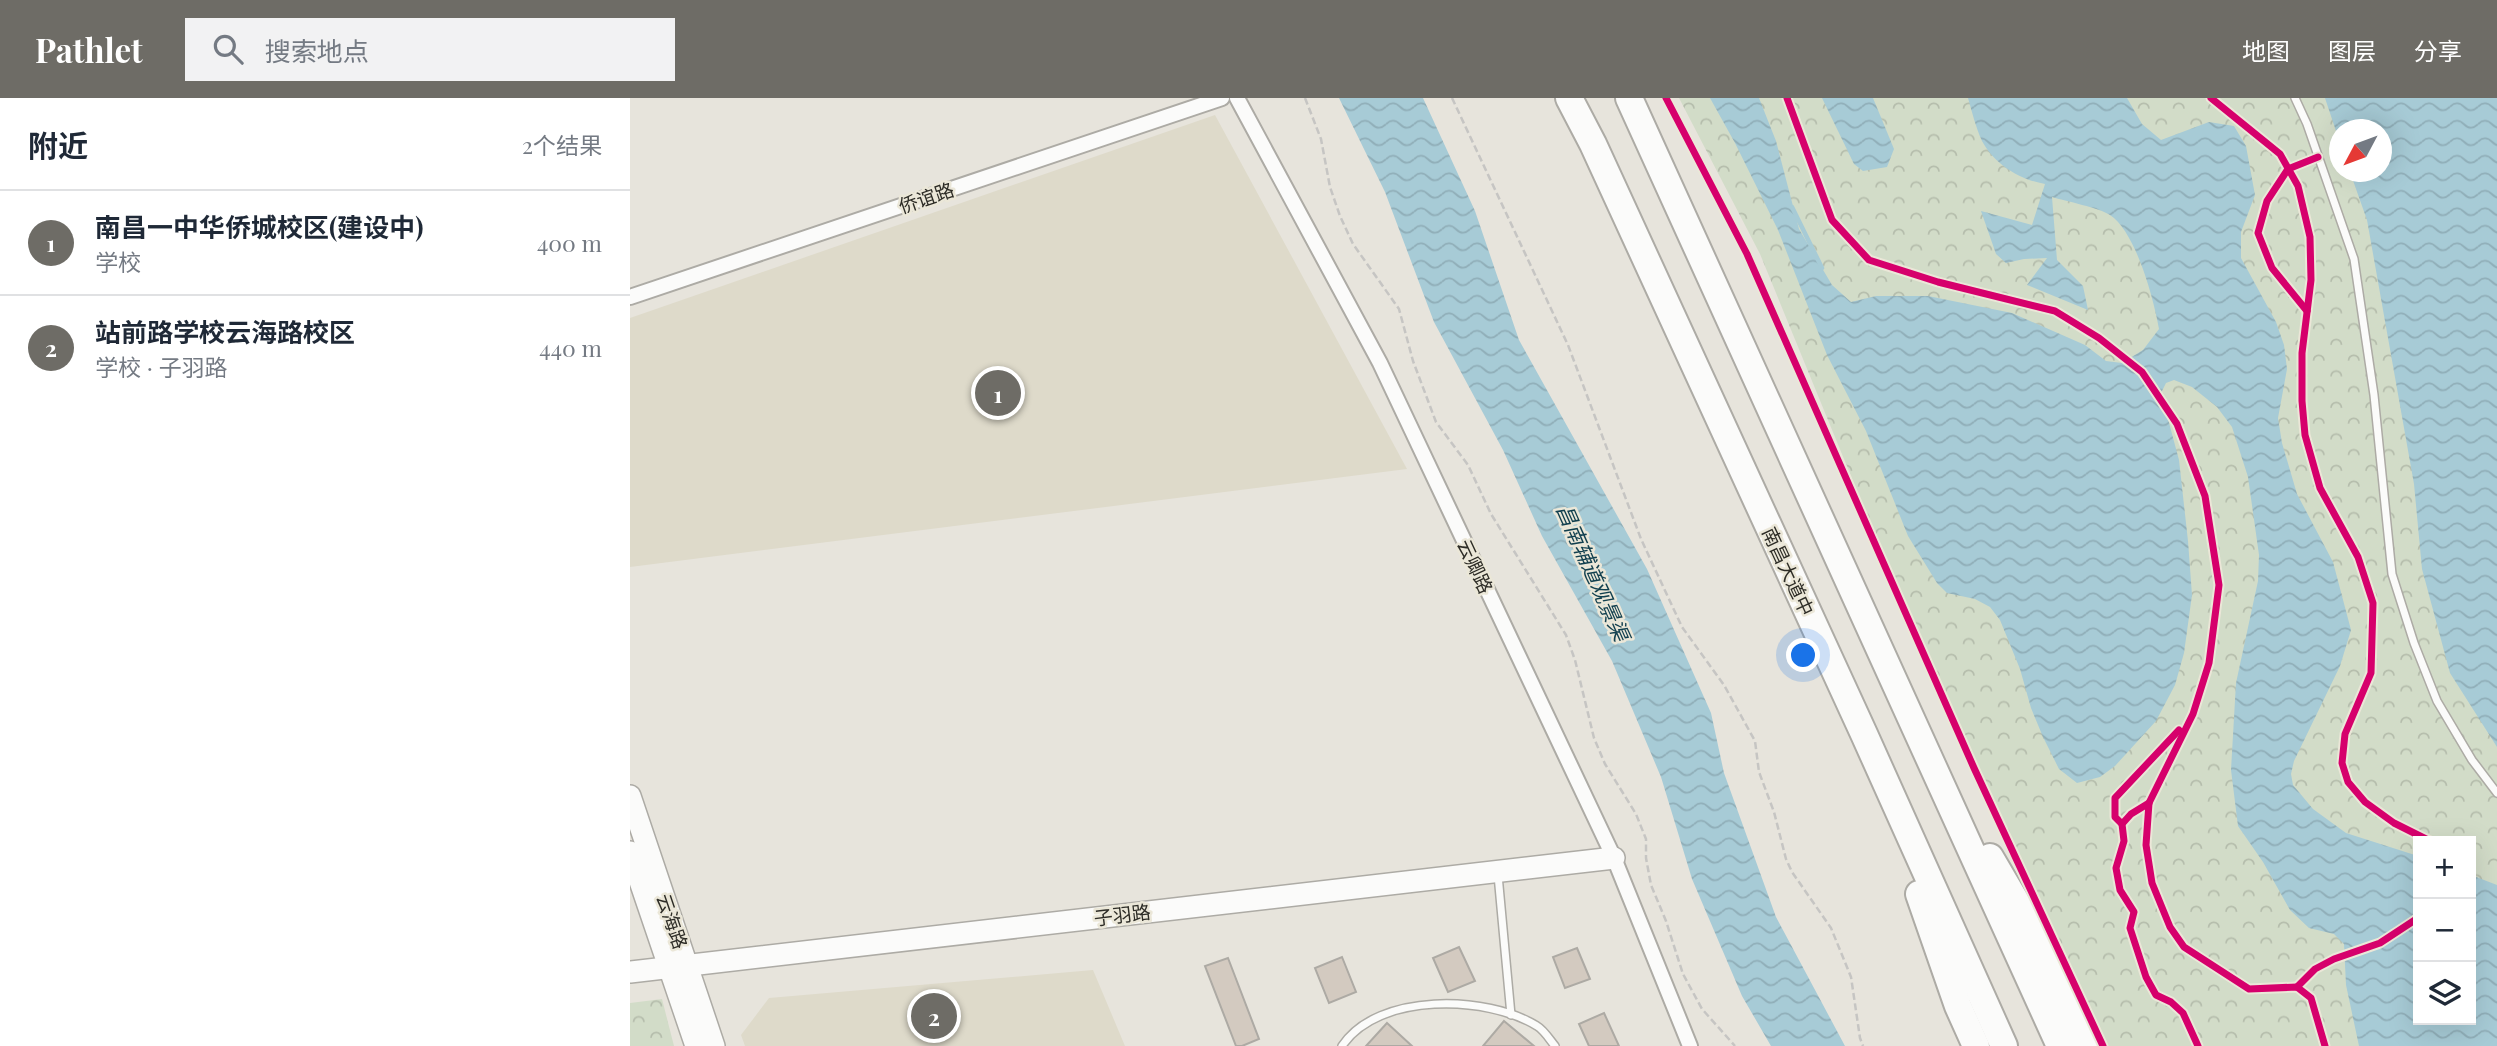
<!DOCTYPE html>
<html lang="zh">
<head>
<meta charset="utf-8">
<style>
  body { margin:0; font-family:"Playfair Display","Noto Sans SC",serif; background:#f2f2f3; color:#1f2937 }
  .controls { position:absolute; right:21px; bottom:21px; display:grid; overflow:hidden; border-radius:0px; box-shadow:0 7px 28px #0002 }
  .controls button { width:63px; height:63px; display:grid; place-items:center; padding:0; border:0; border-bottom:2px solid #e0e1e3; background:#fff; color:#1f2937; font:35px sans-serif }
  .compass { position:absolute; left:1699px; top:21px; width:63px; height:63px; border-radius:50%; background:#fff; box-shadow:0 7px 28px #0002; rotate:229deg }
  .you { position:absolute; left:1174px; top:558px; width:24px; height:24px; margin:-18px; border:5px solid #fff; border-radius:50%; background:#1a73e8; box-shadow:0 0 0 10px #1a73e833 }
  .badge { display:grid; place-items:center; width:46px; height:46px; border-radius:50%; background:#6e6c66; color:#fff; font-size:23px; font-weight:700 }
  .pin { position:absolute; translate:-50% -50%; border:4px solid #fff; box-shadow:0 2px 7px #0006 }
  .list { margin:0; padding:0; list-style:none }
  h2 { display:flex; justify-content:space-between; align-items:center; height:91px; margin:0; padding:0 28px; font-size:30px }
  h2 small { font-size:23px; font-weight:400; color:#747a83 }
  .list li { display:grid; grid-template-columns:46px 1fr auto; gap:21px; align-items:center; box-sizing:border-box; height:105px; padding:0 28px; border-top:2px solid #e0e1e3 }
  .list b { display:block; font-size:26px; white-space:nowrap }
  .list p { margin:0; font-size:23px; white-space:nowrap; color:#747a83 }
  .list em { font-size:23px; font-style:normal; color:#747a83 }
  .icon { flex:none; width:38px; height:38px; fill:none; stroke:currentColor; stroke-width:2; stroke-linecap:round; stroke-linejoin:round }
  .map { position:relative; flex:none; width:1867px; height:948px; overflow:hidden }
  header { display:flex; align-items:center; gap:42px; box-sizing:border-box; height:98px; padding:0 35px; background:#6e6c66; color:#fff }
  header strong { font-size:33px }
  nav { display:flex; gap:38px; margin-inline-start:auto; font-size:24px }
  .search { width:490px; height:63px; background:#f2f2f3; display:flex; align-items:center; gap:18px; box-sizing:border-box; padding:0 24px; border-radius:0px; color:#747a83; font-size:26px }
  main { display:flex }
  aside { flex:1; background:#fff }
  .map>svg:first-child { display:block }
</style>
</head>
<body>
<header>
<strong>Pathlet</strong>
<div class="search"><svg class="icon" aria-label="search" viewBox="0 0 24 24"><circle cx="10" cy="10" r="6"/><path d="M15 15l6 6"/></svg>搜索地点</div>
<nav><a>地图</a><a>图层</a><a>分享</a></nav>
</header>
<main>
<aside>
<h2>附近<small>2个结果</small></h2>
<ul class="list">
<li><span class="badge">1</span><div><b>南昌一中华侨城校区(建设中)</b><p>学校</p></div><em>400 m</em></li>
<li><span class="badge">2</span><div><b>站前路学校云海路校区</b><p>学校 · 子羽路</p></div><em>440 m</em></li>
</ul>
</aside>
<div class="map">
<svg width="1867" height="948" viewBox="0 0 1867 948">
  <defs>
    <pattern id="park-crowns" width="20" height="18" patternUnits="userSpaceOnUse" patternTransform="scale(1.75)"><rect width="20" height="18" fill="#d2dcc8"/><path d="M2 6a3 3 0 1 1 6 0M12 15a3 3 0 1 1 6 0" fill="none" stroke="#b5bdac"/></pattern>
    <pattern id="water-waves" width="16" height="10" patternUnits="userSpaceOnUse" patternTransform="scale(1.75)"><rect width="16" height="10" fill="#a7cbd6"/><path d="M0 5q4-4 8 0t8 0" fill="none" stroke="#90aeb8"/></pattern>
  </defs>
  <rect width="100%" height="100%" fill="#e7e4dc"/>
  <g fill="#dedaca">
    <polygon points="585,17 777,371 0,469 0,220"/>
    <polygon points="463,872 495,948 115,948 111,937 139,900"/>
  </g>
  <g fill="url(#park-crowns)" fill-rule="evenodd">
    <path d="M1049,0H1715L1710,32V74H1738L1867,633V948H1471L1343,676L1130,156ZM1788,743H1841V922H1788Z"/>
    <polygon points="32,901 44,948 0,948 0,905"/>
  </g>
  <g fill="url(#water-waves)">
    <polygon points="709,0 793,0 845,113 889,242 1017,471 1081,615 1094,675 1146,819 1215,948 1141,948 1112,898 1062,781 1031,679 982,563 912,438 873,352 804,224 755,94"/>
    <path d="M1080,0H1129L1146,43L1169,131L1202,187L1221,204L1246,198H1298L1382,215L1455,247L1476,263L1492,265L1513,252L1529,231C1524,202 1506,134 1480,117C1470,110 1435,103 1422,99L1427,162L1453,188L1458,212L1397,187L1417,160L1394,161L1376,165L1366,156L1351,113L1402,127L1415,86C1390,82 1364,66 1352,43C1346,30 1342,14 1338,0H1497L1512,26L1531,42L1579,24L1604,28L1616,48L1625,97L1611,134V160L1646,224L1654,247L1657,271L1648,320L1652,345L1667,396L1703,464L1721,532L1710,568L1664,663L1661,676L1663,687L1683,711L1716,735L1788,758V922H1841V777L1867,787V948H1729L1716,887L1714,846L1704,836L1679,830L1660,812L1633,764L1608,728L1601,672L1606,585L1628,483L1629,457L1618,379L1602,329L1587,309L1562,289L1544,282L1536,285L1531,295L1549,362L1558,443L1562,497L1554,555L1545,587L1526,623L1485,668L1470,679L1447,685L1429,671L1413,639L1401,610L1390,571L1370,522L1360,509L1345,501L1317,495L1307,485L1278,438L1236,333L1197,257L1148,132L1105,45Z"/>
    <polygon points="1192,0 1243,0 1264,51 1257,69 1233,73 1224,66"/>
    <polygon points="1695,0 1867,0 1867,649 1820,575 1792,471 1784,386 1737,122 1720,74 1752,74 1752,32 1710,32 1709,42"/>
  </g>
  <g fill="none" stroke-linecap="round" stroke-linejoin="round">
    <polyline stroke="#a7cbd6" stroke-width="4.5" points="1162,109 1192,170"/>
  </g>
  <g fill="#d3cac0" stroke="#adaaa4" stroke-width="2">
    <polygon points="829,849 845,883 818,894 803,860"/>
    <polygon points="947,850 960,881 935,890 923,859"/>
    <polygon points="712,859 726,894 699,905 685,870"/>
    <polygon points="598,860 629,941 612,948 606,948 575,868"/>
    <polygon points="974,915 989,948 959,948 949,926"/>
    <polygon points="874,923 904,948 853,948"/>
    <polygon points="757,925 782,948 736,948"/>
  </g>
  <g fill="none" stroke-linecap="round" stroke-linejoin="round">
    <defs>
      <g id="lane">
        <polyline points="1665,0 1677,26 1724,161 1744,297 1762,476 1784,545 1807,603 1842,662 1867,695"/>
        <polyline points="868,777 881,917"/>
        <path d="M712,948C748,894 857,897 907,928C914,932 920,942 925,948"/>
      </g>
      <g id="street">
        <polyline points="607,0 750,265 984,760 1060,948"/>
        <polyline points="0,199 592,0"/>
      </g>
      <g id="secondary">
        <polyline points="0,698 84,948"/>
        <polyline points="0,754 66,948"/>
        <polyline points="0,874 984,760"/>
      </g>
      <g id="highway">
        <polyline points="939,0 963,46 1234,636 1374,948"/>
        <polyline points="999,0 1430,948"/>
        <polyline points="1360,759 1412,848 1454,948"/>
        <polyline points="1289,796 1328,908 1346,948"/>
      </g>
    </defs>
    <use href="#lane" stroke="#adaba5" stroke-width="10"/>
    <use href="#street" stroke="#adaba5" stroke-width="18"/>
    <use href="#secondary" stroke="#adaba5" stroke-width="24"/>
    <use href="#highway" stroke="#adaba5" stroke-width="30"/>
    <g stroke="#c6c5c3" stroke-width="2.5" stroke-dasharray="7 3.5" stroke-linecap="butt">
      <polyline points="675,0 691,41 700,89 710,118 723,146 769,211 783,263 806,324 838,367 861,416 936,537 945,562 964,640 975,666 1006,716 1016,741 1016,760 1021,787 1036,823 1053,876 1072,911 1105,948"/>
      <polyline points="822,0 938,247 1011,441 1052,529 1094,587 1125,643 1129,674 1144,714 1156,761 1162,774 1201,830 1221,879 1230,940 1233,948"/>
    </g>
    <use href="#lane" stroke="#fbfbfa" stroke-width="7"/>
    <use href="#street" stroke="#fbfbfa" stroke-width="14"/>
    <use href="#secondary" stroke="#fbfbfa" stroke-width="21"/>
    <use href="#highway" stroke="#fbfbfa" stroke-width="26"/>
    <defs>
      <g id="cycleway">
        <polyline points="1036,0 1117,156 1344,670 1473,948"/>
        <polyline points="1157,0 1202,122 1239,162 1308,184 1425,213 1469,240 1512,274 1547,326 1575,398 1589,487 1579,565 1563,616 1519,705 1516,747 1522,785 1540,829 1554,849 1619,891 1667,889 1681,900 1695,948"/>
        <polyline points="1581,0 1650,56 1668,88 1680,139 1681,182 1672,255 1672,303 1675,337 1690,390 1728,459 1743,505 1741,575 1715,636 1712,665 1718,684 1735,704 1764,725 1800,743"/>
        <polyline points="1677,213 1642,170 1628,135 1637,103 1658,71 1688,59"/>
        <polyline points="1519,705 1501,716 1492,726 1494,743 1486,770 1490,792 1504,814 1500,830 1516,879 1526,897 1541,904 1553,915 1568,948"/>
        <polyline points="1492,726 1485,719 1485,700 1549,632"/>
        <polyline points="1667,889 1685,871 1704,861 1750,845 1788,820"/>
      </g>
    </defs>
    <use href="#cycleway" stroke="#ebe7d8" stroke-width="11"/>
    <use href="#cycleway" stroke="#d6006c" stroke-width="7"/>
  </g>
  <g text-anchor="middle" dominant-baseline="central" stroke-width="5" stroke-linejoin="round" paint-order="stroke">
    <g font-size="19" fill="#2d2c26" stroke="#ebe7d8">
      <text transform="translate(296 99) rotate(-19)">侨谊路</text>
      <text transform="translate(846 468) rotate(65)">云卿路</text>
      <text transform="translate(1159 473) rotate(65)">南昌大道中</text>
      <text transform="translate(492 816) rotate(-7)">子羽路</text>
      <text transform="translate(43 823) rotate(71)">云海路</text>
    </g>
    <g font-size="21" font-style="italic" fill="#12404f" stroke="#ebe7d8">
      <text transform="translate(964 474) rotate(66)">昌南辅道观景渠</text>
    </g>
  </g>
</svg>
<div class="controls">
<button>+</button>
<button>−</button>
<button><svg class="icon" aria-label="layers" viewBox="0 0 24 24"><path d="M12 4l9 5-9 5-9-5zM3 14l9 5 9-5"/></svg></button>
</div>
<svg class="compass" viewBox="-18 -18 36 36"><path d="M0-13l5 13h-10z" fill="#e53935"/><path d="M0 13l5-13h-10z" fill="#747a83"/></svg>
<div class="you"></div>
<div class="pin badge" style="left:368px;top:295px">1</div>
<div class="pin badge" style="left:304px;top:918px">2</div>
</div>
</main>
</body>
</html>
